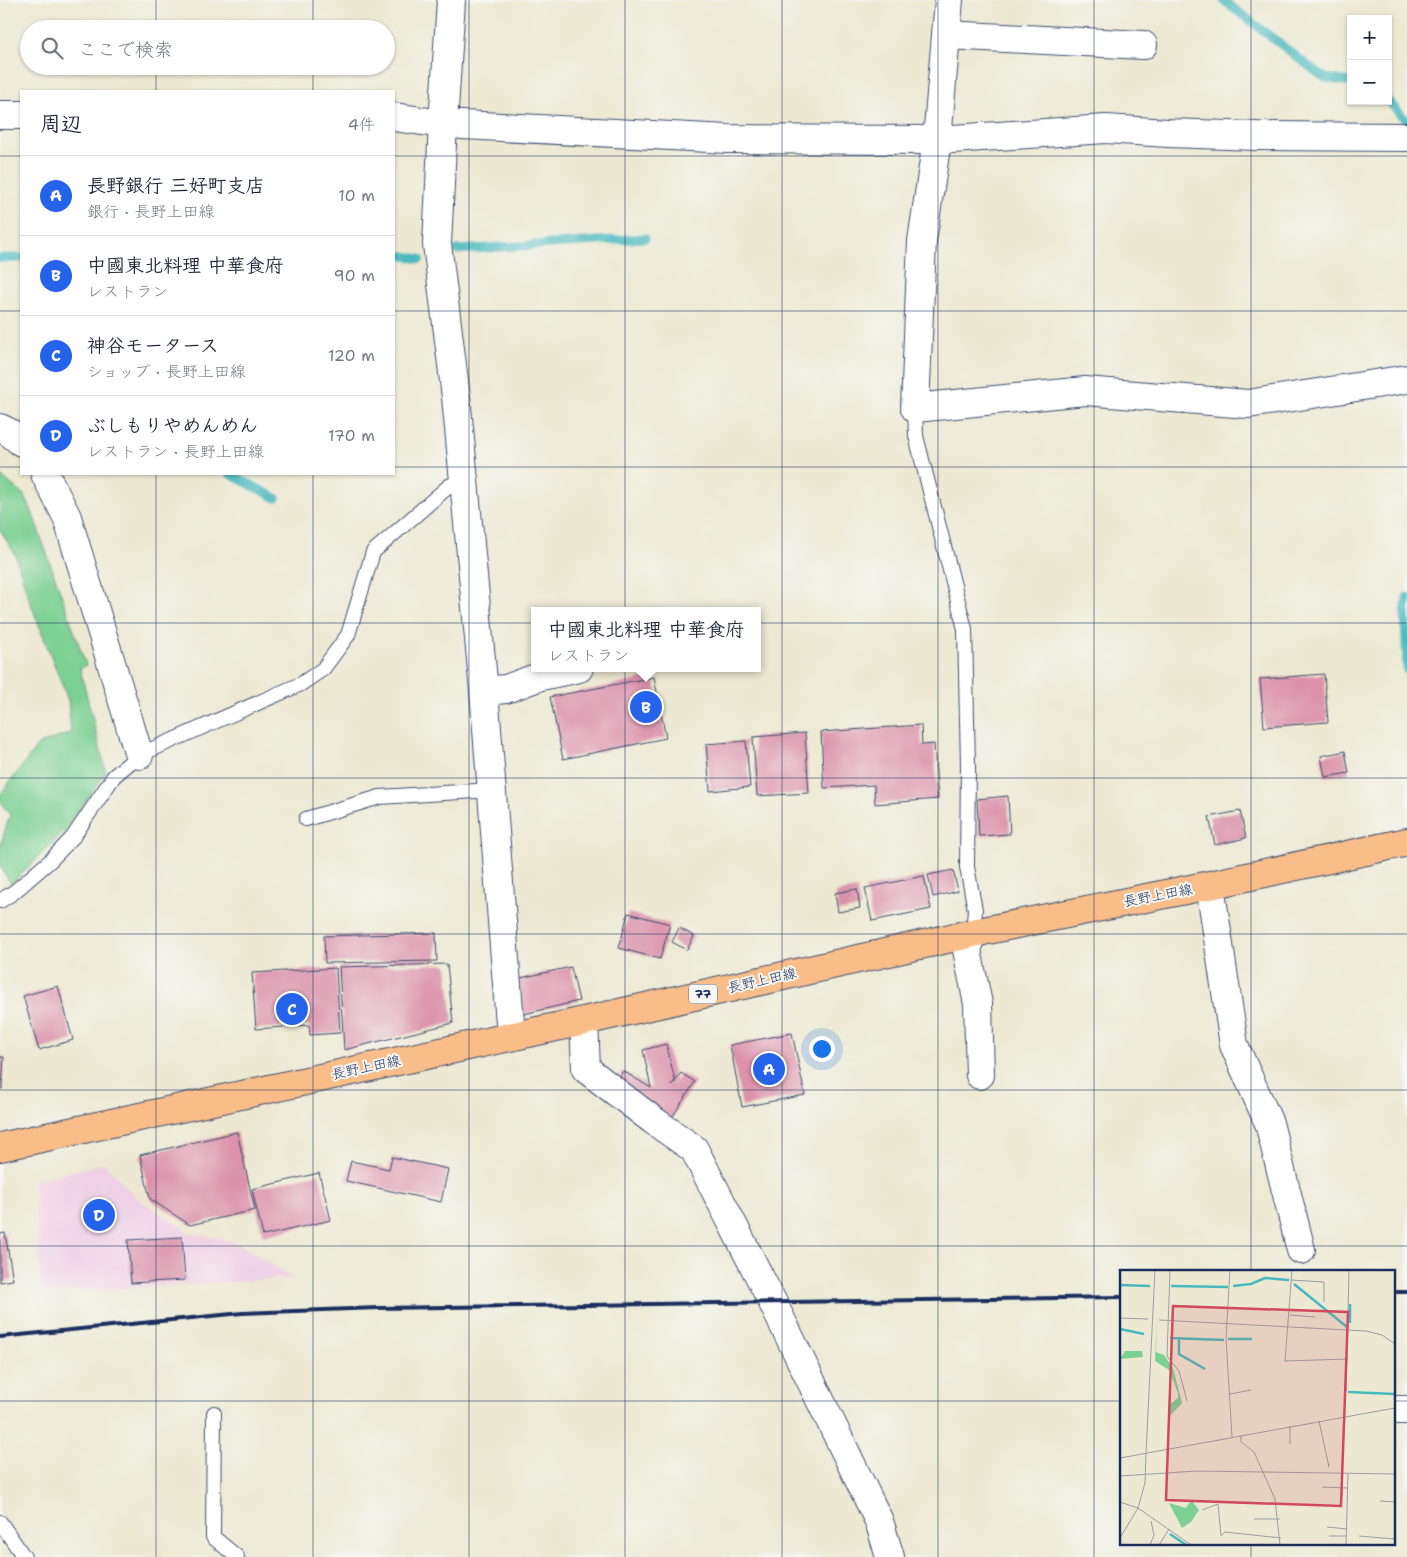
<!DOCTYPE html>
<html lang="ja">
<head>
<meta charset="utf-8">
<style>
  body { margin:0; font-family:"Shantell Sans","Klee One",sans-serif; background:#f6f6f7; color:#1f2937 }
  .controls { position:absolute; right:15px; top:15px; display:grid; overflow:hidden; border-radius:0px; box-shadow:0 1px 4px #0004 }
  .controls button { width:45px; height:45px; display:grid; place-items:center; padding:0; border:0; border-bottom:1px solid #e0e1e3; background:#fff; color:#1f2937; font:25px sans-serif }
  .you { position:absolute; left:821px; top:1048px; width:18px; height:18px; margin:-12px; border:4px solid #fff; border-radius:50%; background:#1a73e8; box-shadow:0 0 0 8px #1a73e833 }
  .badge { display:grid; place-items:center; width:32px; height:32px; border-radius:50%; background:#2563eb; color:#fff; font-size:16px; font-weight:700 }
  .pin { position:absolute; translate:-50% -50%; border:2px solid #fff; box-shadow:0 1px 5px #0006 }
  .popup { position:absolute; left:531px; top:607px; width:230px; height:65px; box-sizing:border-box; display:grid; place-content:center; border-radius:0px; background:#fff; filter:drop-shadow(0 1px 4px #0005); font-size:16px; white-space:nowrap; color:#747a83 }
  .popup b { font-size:19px; color:#1f2937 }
  .popup::after { content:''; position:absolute; left:50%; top:100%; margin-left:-10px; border:10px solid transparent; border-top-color:#fff }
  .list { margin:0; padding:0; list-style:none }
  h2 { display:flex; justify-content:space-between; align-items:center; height:65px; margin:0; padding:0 20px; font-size:21px }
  h2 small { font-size:16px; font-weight:400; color:#747a83 }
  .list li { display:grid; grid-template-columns:32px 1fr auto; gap:15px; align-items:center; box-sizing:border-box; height:80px; padding:0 20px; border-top:1px solid #e0e1e3 }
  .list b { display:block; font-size:19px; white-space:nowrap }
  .list p { margin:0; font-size:16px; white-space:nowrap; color:#747a83 }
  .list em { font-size:16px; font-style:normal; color:#747a83 }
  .icon { flex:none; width:28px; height:28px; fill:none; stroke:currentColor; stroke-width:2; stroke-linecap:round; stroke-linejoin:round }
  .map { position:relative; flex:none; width:1407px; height:1557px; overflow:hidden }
  .search { position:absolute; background:#fff; box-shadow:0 1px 4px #0004; left:20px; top:20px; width:375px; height:55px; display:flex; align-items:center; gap:12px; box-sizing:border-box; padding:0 18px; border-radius:28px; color:#747a83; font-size:19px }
  .panel { position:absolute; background:#fff; box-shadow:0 1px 4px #0004; left:20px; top:90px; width:375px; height:385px; border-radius:0px }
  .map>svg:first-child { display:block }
</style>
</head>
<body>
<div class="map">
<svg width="1407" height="1557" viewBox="0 0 1407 1557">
  <rect width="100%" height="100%" fill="#f6f6f2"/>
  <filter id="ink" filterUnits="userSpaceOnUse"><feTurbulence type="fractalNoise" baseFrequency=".02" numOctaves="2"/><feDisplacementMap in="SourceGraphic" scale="10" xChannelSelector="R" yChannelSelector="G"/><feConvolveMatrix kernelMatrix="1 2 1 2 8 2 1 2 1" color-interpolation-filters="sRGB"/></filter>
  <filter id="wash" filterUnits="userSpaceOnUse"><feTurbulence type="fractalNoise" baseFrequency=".0096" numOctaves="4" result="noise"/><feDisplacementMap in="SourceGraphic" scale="20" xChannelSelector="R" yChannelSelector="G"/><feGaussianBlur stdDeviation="1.12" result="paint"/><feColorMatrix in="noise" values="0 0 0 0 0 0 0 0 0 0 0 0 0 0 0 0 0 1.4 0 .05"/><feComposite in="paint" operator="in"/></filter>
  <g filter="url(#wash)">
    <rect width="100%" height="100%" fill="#ece8d1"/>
    <polygon fill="#efd0e6" points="104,1163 137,1198 188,1232 238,1243 294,1278 41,1293 34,1181"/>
    <polygon fill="#7dd093" stroke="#4c8078" points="0,475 24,495 31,509 86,665 80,669 106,772 64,832 11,884 0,866 0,846 10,815 0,801 0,795 39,744 71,733 68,700 29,599 15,554 0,530"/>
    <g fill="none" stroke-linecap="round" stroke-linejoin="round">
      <g stroke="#48b8bf" stroke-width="9">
        <polyline points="1223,0 1319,74 1326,78 1351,82"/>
        <polyline points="1388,101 1407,121"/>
        <polyline points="457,250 645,238"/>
        <polyline points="394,254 420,259"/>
        <polyline points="0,258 21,258"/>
        <polyline points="230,474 276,498"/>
        <polyline points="1407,597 1405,613 1407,670"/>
      </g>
    </g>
    <g id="blocks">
      <g fill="#db92aa">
        <polygon points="1324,674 1328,722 1264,727 1260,679"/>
        <polygon points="654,677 666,738 563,759 550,697"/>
        <polygon points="921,725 922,745 934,744 938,799 875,804 874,785 824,788 821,732"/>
        <polygon points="805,733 809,793 757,796 753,737"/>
        <polygon points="746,741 750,787 710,791 706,744"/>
        <polygon points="1345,751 1349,773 1325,777 1321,756"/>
        <polygon points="1008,796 1010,834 979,836 977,799"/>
        <polygon points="1240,811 1246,838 1215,845 1209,817"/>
        <polygon points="953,870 958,891 933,897 928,875"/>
        <polygon points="924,876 931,909 872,921 865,888"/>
        <polygon points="857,889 860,908 838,912 835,893"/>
        <polygon points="628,913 670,924 660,959 619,948"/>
        <polygon points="679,928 694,936 687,950 672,942"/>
        <polygon points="436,933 437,961 325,963 324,936"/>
        <polygon points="447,964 453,1023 344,1050 339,967"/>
        <polygon points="571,967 579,1001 524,1014 516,979"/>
        <polygon points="336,968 340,1033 310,1035 309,1025 256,1029 252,973"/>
        <polygon points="58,986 73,1040 39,1050 23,996"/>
        <polygon points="792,1033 805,1095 742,1107 730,1045"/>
        <polygon points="666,1044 675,1080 672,1086 681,1073 695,1082 671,1119 615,1084 623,1071 651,1088 643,1050"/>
        <polygon points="0,1057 4,1057 2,1089 0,1089"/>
        <polygon points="237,1132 255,1210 190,1225 150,1199 140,1155"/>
        <polygon points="392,1157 448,1169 441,1202 346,1181 351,1161 389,1169"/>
        <polygon points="319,1173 331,1220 263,1236 252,1189"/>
        <polygon points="5,1233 13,1280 0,1282 0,1234"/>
        <polygon points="182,1237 185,1280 131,1283 128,1240"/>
      </g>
    </g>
  </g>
  <g filter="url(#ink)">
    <use href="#blocks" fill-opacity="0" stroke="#3a4b6f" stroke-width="1"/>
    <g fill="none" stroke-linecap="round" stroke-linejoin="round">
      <defs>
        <g id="lane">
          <polyline points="915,408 916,436 965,629 968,766 967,867 975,910 973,933"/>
          <polyline points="306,819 380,797 492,790"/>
          <polyline points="0,901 14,892 51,860 73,837 114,776 139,755 301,684 323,669 348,635 373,552 449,486 464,480"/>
          <polyline points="214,1413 213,1537 237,1557"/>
          <polyline points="0,1522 24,1557"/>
        </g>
        <g id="street">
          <polyline points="451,0 443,124 437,244 456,397 484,691 511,1036"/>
          <polyline points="949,0 937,140 922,241 915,408 1085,391 1248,404 1407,379"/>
          <polyline points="946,35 1143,45"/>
          <polyline points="0,115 21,115"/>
          <polyline points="394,117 443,124 728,139 937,140 1106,129 1168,133 1257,136 1407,137"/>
          <polyline points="0,428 10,433 21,442"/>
          <polyline points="45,474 67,517 139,755"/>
          <polyline points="484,691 506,689 541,676 579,668"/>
          <polyline points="1210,885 1234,1045 1269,1123 1301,1250"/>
          <polyline points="973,933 967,950 978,1004 980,1075"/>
          <polyline points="584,1021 586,1069 654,1121 694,1149 773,1303 879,1521 890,1557"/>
          <polyline points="1393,1410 1407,1410"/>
        </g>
        <polyline id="primary" points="0,1147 584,1021 973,933 1210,885 1407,842"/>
      </defs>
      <use href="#lane" stroke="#3a4b6f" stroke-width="16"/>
      <use href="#street" stroke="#3a4b6f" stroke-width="30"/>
      <use href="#primary" stroke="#3a4b6f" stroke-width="30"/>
      <use href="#lane" stroke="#fff" stroke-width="14"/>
      <use href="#street" stroke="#fff" stroke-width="28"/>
      <use href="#primary" stroke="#f8bd89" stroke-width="28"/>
      <g stroke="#1b2f5e" stroke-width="4">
        <polyline points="1393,1292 1407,1292"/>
        <polyline points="0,1337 242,1313 378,1308 1121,1297"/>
      </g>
    </g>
  </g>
  <path fill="none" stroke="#1b2f5e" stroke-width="1" stroke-opacity="0.55" d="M156,0V29M313,0V29M469,0V1557M625,0V1557M782,0V1557M938,0V1557M1094,0V1557M1251,0V1271M156,66V91M313,66V91M0,156H21M394,156H1407M0,311H21M394,311H1407M0,467H21M394,467H1407M156,474V1557M313,474V1557M0,623H1407M0,778H1407M0,934H1407M0,1090H1407M0,1246H1407M0,1401H1121M1393,1401H1407M1251,1543V1557"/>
  <g text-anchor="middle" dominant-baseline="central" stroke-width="4" stroke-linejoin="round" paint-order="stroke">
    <rect fill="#f6f6f2" stroke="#5d6b8a" stroke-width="1" x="689" y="984.5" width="28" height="19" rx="4"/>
    <g font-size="12" font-weight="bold" fill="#1b2f5e">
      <text x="703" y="994">77</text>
    </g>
    <g font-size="14" fill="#1b2f5e" stroke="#f6f6f2">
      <text transform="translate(1158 895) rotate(-11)">長野上田線</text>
      <text transform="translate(762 980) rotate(-13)">長野上田線</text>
      <text transform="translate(366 1067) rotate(-12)">長野上田線</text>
    </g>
  </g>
  <g transform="translate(1120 1270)">
    <rect width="275" height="275" fill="#ece8d1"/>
    <path d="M37,45L36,82L44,85L53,98L62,133L50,146L49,135L58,128V123L49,100L35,91ZM5,81H22L23,87L0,89ZM71,230L79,240L71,252L62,258L49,233L66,238Z" fill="#7dd093"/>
    <path fill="none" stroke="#48b8bf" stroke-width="2.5" d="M174,14L227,57M0,15L30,16M51,16L108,17M113,16L131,14L145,8L169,10M230,34V53M0,59L24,64M50,68L104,70M59,69V84L85,99M108,69H132M228,122L275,124M50,264L66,275"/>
    <path fill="none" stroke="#989ea3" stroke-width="1" d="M50,0L47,86L59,101L67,131M110,0L106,68L112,167M172,0L165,91L228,89M171,10L204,12V32M170,45L195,47M0,48L28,49M39,50L246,61L262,65L275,74M226,122L229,0M110,124L131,120M199,151L209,197M170,156V174M121,166V172L134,182L155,229L160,275M26,183L35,0M0,188L275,138M0,206L77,201L275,204M202,217L227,218M260,231L275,232M0,232L18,238L71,275M82,240L98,234L101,266L105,262L161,268M134,249H160M207,257L227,259M209,266H227M239,266L275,269M0,268L18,238L25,213L26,183M30,275L34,265L31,251M39,275L49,259M226,275L228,203"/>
    <path fill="#d1495b" fill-opacity="0.15" stroke="#d1495b" stroke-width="2.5" d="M53,36L228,42L221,236L46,230Z"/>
    <rect width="275" height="275" fill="none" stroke="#1b2f5e" stroke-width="2.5"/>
  </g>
</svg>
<div class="controls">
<button>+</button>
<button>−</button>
</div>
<div class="you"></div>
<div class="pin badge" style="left:769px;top:1069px">A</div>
<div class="pin badge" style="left:646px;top:707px">B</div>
<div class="popup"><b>中國東北料理 中華食府</b>レストラン</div>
<div class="pin badge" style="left:292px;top:1009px">C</div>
<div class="pin badge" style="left:99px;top:1215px">D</div>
<div class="search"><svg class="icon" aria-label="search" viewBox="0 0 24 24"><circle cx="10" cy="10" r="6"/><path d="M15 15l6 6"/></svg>ここで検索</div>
<section class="panel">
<h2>周辺<small>4件</small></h2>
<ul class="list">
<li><span class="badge">A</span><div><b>長野銀行 三好町支店</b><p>銀行 · 長野上田線</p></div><em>10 m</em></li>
<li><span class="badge">B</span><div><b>中國東北料理 中華食府</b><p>レストラン</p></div><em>90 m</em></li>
<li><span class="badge">C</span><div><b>神谷モータース</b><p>ショップ · 長野上田線</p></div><em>120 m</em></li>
<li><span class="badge">D</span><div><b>ぶしもりやめんめん</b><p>レストラン · 長野上田線</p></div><em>170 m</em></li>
</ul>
</section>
</div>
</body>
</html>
